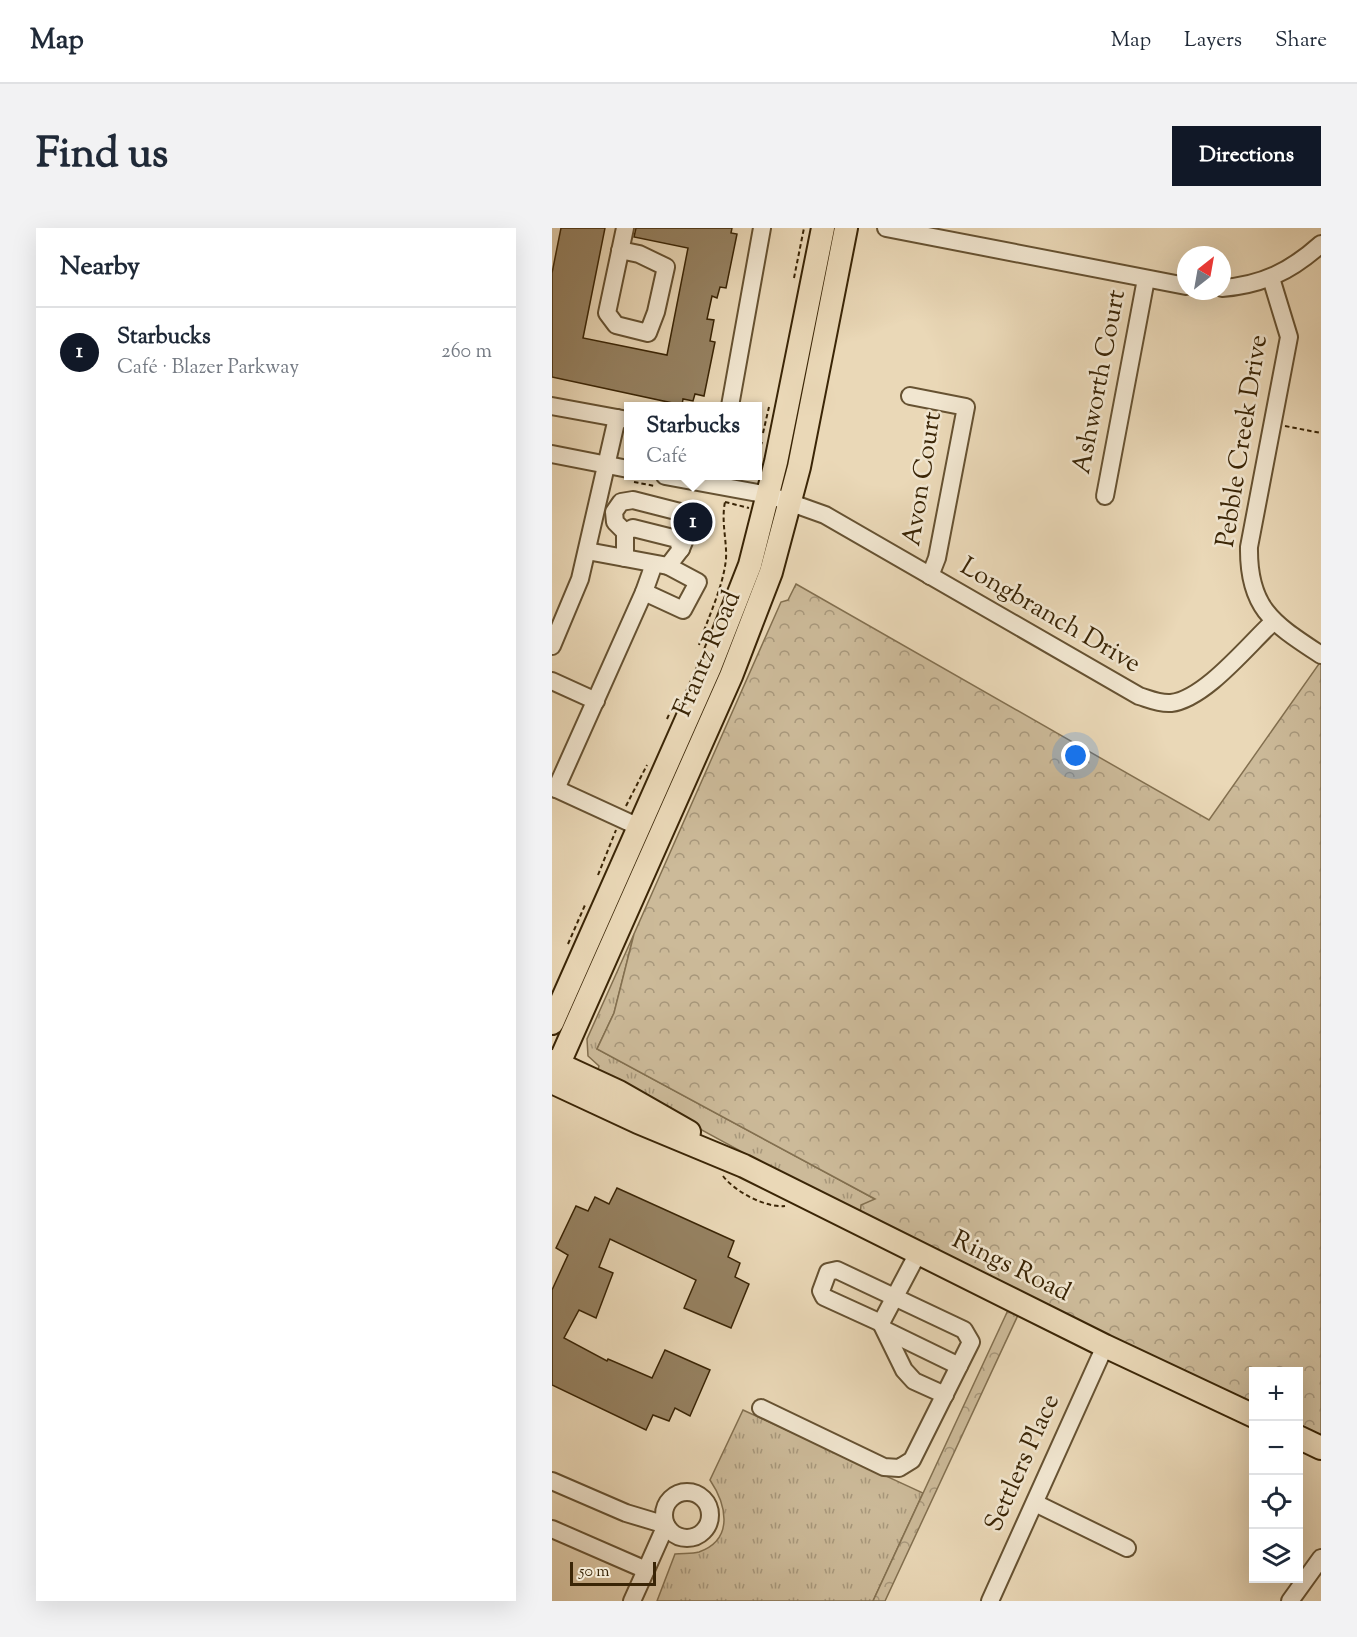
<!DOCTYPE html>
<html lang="en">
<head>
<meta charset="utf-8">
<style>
  body { margin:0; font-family:"Sorts Mill Goudy",serif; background:#f2f2f3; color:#1f2937 }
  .controls { position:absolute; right:18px; bottom:18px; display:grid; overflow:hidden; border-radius:0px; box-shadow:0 6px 24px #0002 }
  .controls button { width:54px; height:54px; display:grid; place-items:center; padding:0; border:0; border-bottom:2px solid #e0e1e3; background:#fff; color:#1f2937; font:30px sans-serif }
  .compass { position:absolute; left:625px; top:18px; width:54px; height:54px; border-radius:50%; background:#fff; box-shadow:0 6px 24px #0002; rotate:31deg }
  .scale { position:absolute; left:18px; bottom:15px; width:86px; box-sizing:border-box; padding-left:6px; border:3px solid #3a2506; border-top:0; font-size:16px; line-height:21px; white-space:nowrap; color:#3a2506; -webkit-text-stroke:4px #f1e6d0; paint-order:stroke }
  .you { position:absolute; left:524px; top:528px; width:21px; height:21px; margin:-15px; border:4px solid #fff; border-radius:50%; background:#1a73e8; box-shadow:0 0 0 9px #1a73e833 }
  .badge { display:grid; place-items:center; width:39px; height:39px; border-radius:50%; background:#111827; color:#fff; font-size:20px; font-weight:700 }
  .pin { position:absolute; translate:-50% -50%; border:3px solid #fff; box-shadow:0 2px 6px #0006 }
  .popup { position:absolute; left:72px; top:174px; width:138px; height:78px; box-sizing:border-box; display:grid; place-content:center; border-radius:0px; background:#fff; filter:drop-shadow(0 2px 4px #0005); font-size:20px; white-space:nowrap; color:#747a83 }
  .popup b { font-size:22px; color:#1f2937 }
  .popup::after { content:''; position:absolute; left:50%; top:100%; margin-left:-12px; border:12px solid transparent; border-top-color:#fff }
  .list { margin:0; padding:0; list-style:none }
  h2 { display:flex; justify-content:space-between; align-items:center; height:78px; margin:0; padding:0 24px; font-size:26px }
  h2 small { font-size:20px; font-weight:400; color:#747a83 }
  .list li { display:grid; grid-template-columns:39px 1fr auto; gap:18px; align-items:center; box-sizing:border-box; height:90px; padding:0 24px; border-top:2px solid #e0e1e3 }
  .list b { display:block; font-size:22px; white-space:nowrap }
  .list p { margin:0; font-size:20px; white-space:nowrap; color:#747a83 }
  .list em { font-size:20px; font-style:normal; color:#747a83 }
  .icon { flex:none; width:33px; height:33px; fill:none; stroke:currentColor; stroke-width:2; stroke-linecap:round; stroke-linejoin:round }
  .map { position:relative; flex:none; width:769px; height:1373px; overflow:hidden; border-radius:0px }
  header { display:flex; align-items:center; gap:36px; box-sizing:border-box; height:84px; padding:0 30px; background:#fff; border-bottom:2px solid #e0e1e3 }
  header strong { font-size:28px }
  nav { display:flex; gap:33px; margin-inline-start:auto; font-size:21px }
  .intro { display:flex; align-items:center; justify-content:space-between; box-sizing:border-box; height:144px; padding:0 36px }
  h1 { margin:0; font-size:42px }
  .button { padding:15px 27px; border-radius:0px; background:#111827; color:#fff; font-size:21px; font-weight:700 }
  main { display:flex; gap:36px; padding:0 36px }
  aside { flex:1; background:#fff; border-radius:0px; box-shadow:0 6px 24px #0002 }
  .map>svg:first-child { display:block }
</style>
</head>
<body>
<header>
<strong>Map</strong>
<nav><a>Map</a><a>Layers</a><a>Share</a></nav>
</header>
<div class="intro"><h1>Find us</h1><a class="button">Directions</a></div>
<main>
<aside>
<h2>Nearby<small></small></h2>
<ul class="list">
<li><span class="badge">1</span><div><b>Starbucks</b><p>Café · Blazer Parkway</p></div><em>260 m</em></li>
</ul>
</aside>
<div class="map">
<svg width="769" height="1373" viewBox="0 0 769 1373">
  <defs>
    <pattern id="grass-tufts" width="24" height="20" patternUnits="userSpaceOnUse" patternTransform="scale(1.5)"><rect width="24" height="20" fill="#ccba99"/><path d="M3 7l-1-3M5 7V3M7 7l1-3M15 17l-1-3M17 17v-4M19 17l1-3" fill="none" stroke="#a7977b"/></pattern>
    <pattern id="forest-crowns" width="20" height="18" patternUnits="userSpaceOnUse" patternTransform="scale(1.5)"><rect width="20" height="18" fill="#ccba99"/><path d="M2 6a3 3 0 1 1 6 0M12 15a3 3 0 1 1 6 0" fill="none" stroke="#a7977b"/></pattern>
  </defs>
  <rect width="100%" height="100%" fill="#ead8b7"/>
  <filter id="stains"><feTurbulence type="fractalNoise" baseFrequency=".00333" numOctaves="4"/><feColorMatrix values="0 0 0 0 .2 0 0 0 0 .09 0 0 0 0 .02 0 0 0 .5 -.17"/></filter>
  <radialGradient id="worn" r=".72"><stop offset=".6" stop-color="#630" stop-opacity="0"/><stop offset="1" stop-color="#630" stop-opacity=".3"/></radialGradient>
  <g fill="url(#grass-tufts)" stroke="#837050" stroke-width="1.5">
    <polygon points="82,706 62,785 45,821 323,971 308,988 45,845 47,838 36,828 35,811"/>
    <path d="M191,1182L371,1265L321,1373H105L123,1326C131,1325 140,1326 147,1324C183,1311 174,1276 158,1252Z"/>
  </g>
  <g fill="url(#forest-crowns)" stroke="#837050" stroke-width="1.5">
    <polygon points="244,356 657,592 769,433 769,1212 747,1201 746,1144 702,1144 701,1180 308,988 309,977 323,971 45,821 62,785 82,706 229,374 236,372"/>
    <polygon points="457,1080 467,1085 333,1373 321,1373"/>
  </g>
  <g fill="#968262" stroke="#3a2506" stroke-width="1.5">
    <polygon points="9,0 53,0 31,110 115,127 136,20 82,9 84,0 180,0 179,5 185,6 174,60 168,59 165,70 160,68 155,91 162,92 158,113 163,114 152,168 143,166 141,173 131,171 130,177 0,149 0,45"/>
    <polygon points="65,960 182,1013 176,1029 188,1035 183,1049 197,1056 179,1100 132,1080 144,1052 58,1011 47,1039 61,1045 44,1090 27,1082 12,1110 55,1133 56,1131 100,1150 113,1122 158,1142 138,1188 123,1180 117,1193 101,1187 94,1202 0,1157 0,1062 16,1027 4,1020 24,978 36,983 43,969 57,976"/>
  </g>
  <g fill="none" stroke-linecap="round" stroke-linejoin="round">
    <defs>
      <g id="minor">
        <polyline points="334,0 634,58"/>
        <polyline points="68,22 87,26 114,39 104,84 96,105 64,97 55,85 73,0"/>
        <path d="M719,50L737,109L697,319C696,381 722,396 769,427"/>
        <path d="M670,60C710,57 739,43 769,16"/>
        <polyline points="358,168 414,179 385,330 378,348"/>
        <polyline points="0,178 76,192"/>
        <polyline points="178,178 210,0"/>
        <polyline points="0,226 76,241"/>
        <path d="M113,248L217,267L273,287L587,468C597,471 607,476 619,475C653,471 696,417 721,394"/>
        <polyline points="553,268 594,51"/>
        <polyline points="73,304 81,300 125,311 129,321"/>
        <polyline points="35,323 116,338 146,354 131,382 92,364 102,336"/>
        <polyline points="73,330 73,304 63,294 62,284 69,274 81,272 128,284 134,288 138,299 129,321 116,338"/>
        <polyline points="0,418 28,351 65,190"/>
        <polyline points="0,453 44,473"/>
        <polyline points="0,559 87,599"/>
        <polyline points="4,561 92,364"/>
        <polyline points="366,1025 329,1095 352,1142 362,1153 393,1167"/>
        <polyline points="333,1102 407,1138"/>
        <polyline points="209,1180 332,1239 347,1240 360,1232 419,1114 412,1102 285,1042 276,1044 269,1063 272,1069 329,1095"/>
        <polyline points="0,1253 74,1285 114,1297 94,1342 0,1301"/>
        <circle cx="135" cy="1287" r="23"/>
        <polyline points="483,1275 575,1320"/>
        <polyline points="80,1373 94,1342"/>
        <polyline points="438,1373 553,1118"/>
        <polyline points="738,1373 769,1330"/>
      </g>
      <g id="major">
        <polyline points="0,795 158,439 198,337 224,234 271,0"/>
        <polyline points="0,833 67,864 137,904"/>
        <polyline points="0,851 179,448 219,344 247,239 294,0"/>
        <polyline points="0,854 86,894 192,938 553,1118 702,1188"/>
        <polyline points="746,1209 769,1220"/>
      </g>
    </defs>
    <use href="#minor" stroke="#665232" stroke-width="20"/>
    <use href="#major" stroke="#3a2506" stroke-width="26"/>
    <g stroke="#3a2506" stroke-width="2" stroke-dasharray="4.5 3" stroke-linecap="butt">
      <polyline points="242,50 252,0"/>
      <polyline points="733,198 769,205"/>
      <polyline points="211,205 217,179"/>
      <polyline points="206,225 210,214"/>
      <polyline points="82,254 103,258"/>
      <polyline points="173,274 197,280"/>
      <path d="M147,417C156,389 171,360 174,331C175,312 169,294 173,274"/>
      <polyline points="115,491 124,471"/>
      <polyline points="74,578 95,537"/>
      <polyline points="46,647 64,602"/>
      <polyline points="16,716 33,677"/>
      <path d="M171,948C183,964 214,980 233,978"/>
    </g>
    <use href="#minor" stroke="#f1e6d0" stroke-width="16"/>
    <use href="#major" stroke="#ead8b7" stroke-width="22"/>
  </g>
  <g text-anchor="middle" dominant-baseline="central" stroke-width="5" stroke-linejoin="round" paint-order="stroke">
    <g font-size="26" fill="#3a2506" stroke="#f1e6d0">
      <text transform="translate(548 154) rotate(-79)">Ashworth Court</text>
      <text transform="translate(691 213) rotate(-81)">Pebble Creek Drive</text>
      <text transform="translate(371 251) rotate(-81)">Avon Court</text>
      <text transform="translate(498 388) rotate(30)">Longbranch Drive</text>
      <text transform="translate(156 426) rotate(-67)">Frantz Road</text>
      <text transform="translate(459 1039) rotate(26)">Rings Road</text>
      <text transform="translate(471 1235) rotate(-66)">Settlers Place</text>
    </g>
  </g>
  <rect width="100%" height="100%" filter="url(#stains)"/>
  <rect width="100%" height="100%" fill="url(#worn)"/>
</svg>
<div class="controls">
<button>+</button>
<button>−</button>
<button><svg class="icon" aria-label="locate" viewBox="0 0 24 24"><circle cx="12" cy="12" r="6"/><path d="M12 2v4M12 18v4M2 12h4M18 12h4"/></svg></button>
<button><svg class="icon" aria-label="layers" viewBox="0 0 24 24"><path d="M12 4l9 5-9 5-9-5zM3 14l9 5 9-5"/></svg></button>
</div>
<svg class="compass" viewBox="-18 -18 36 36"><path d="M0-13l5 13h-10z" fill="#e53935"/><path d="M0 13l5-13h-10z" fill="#747a83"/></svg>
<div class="scale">50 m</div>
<div class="you"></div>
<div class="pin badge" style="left:141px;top:294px">1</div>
<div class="popup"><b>Starbucks</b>Café</div>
</div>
</main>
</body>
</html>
